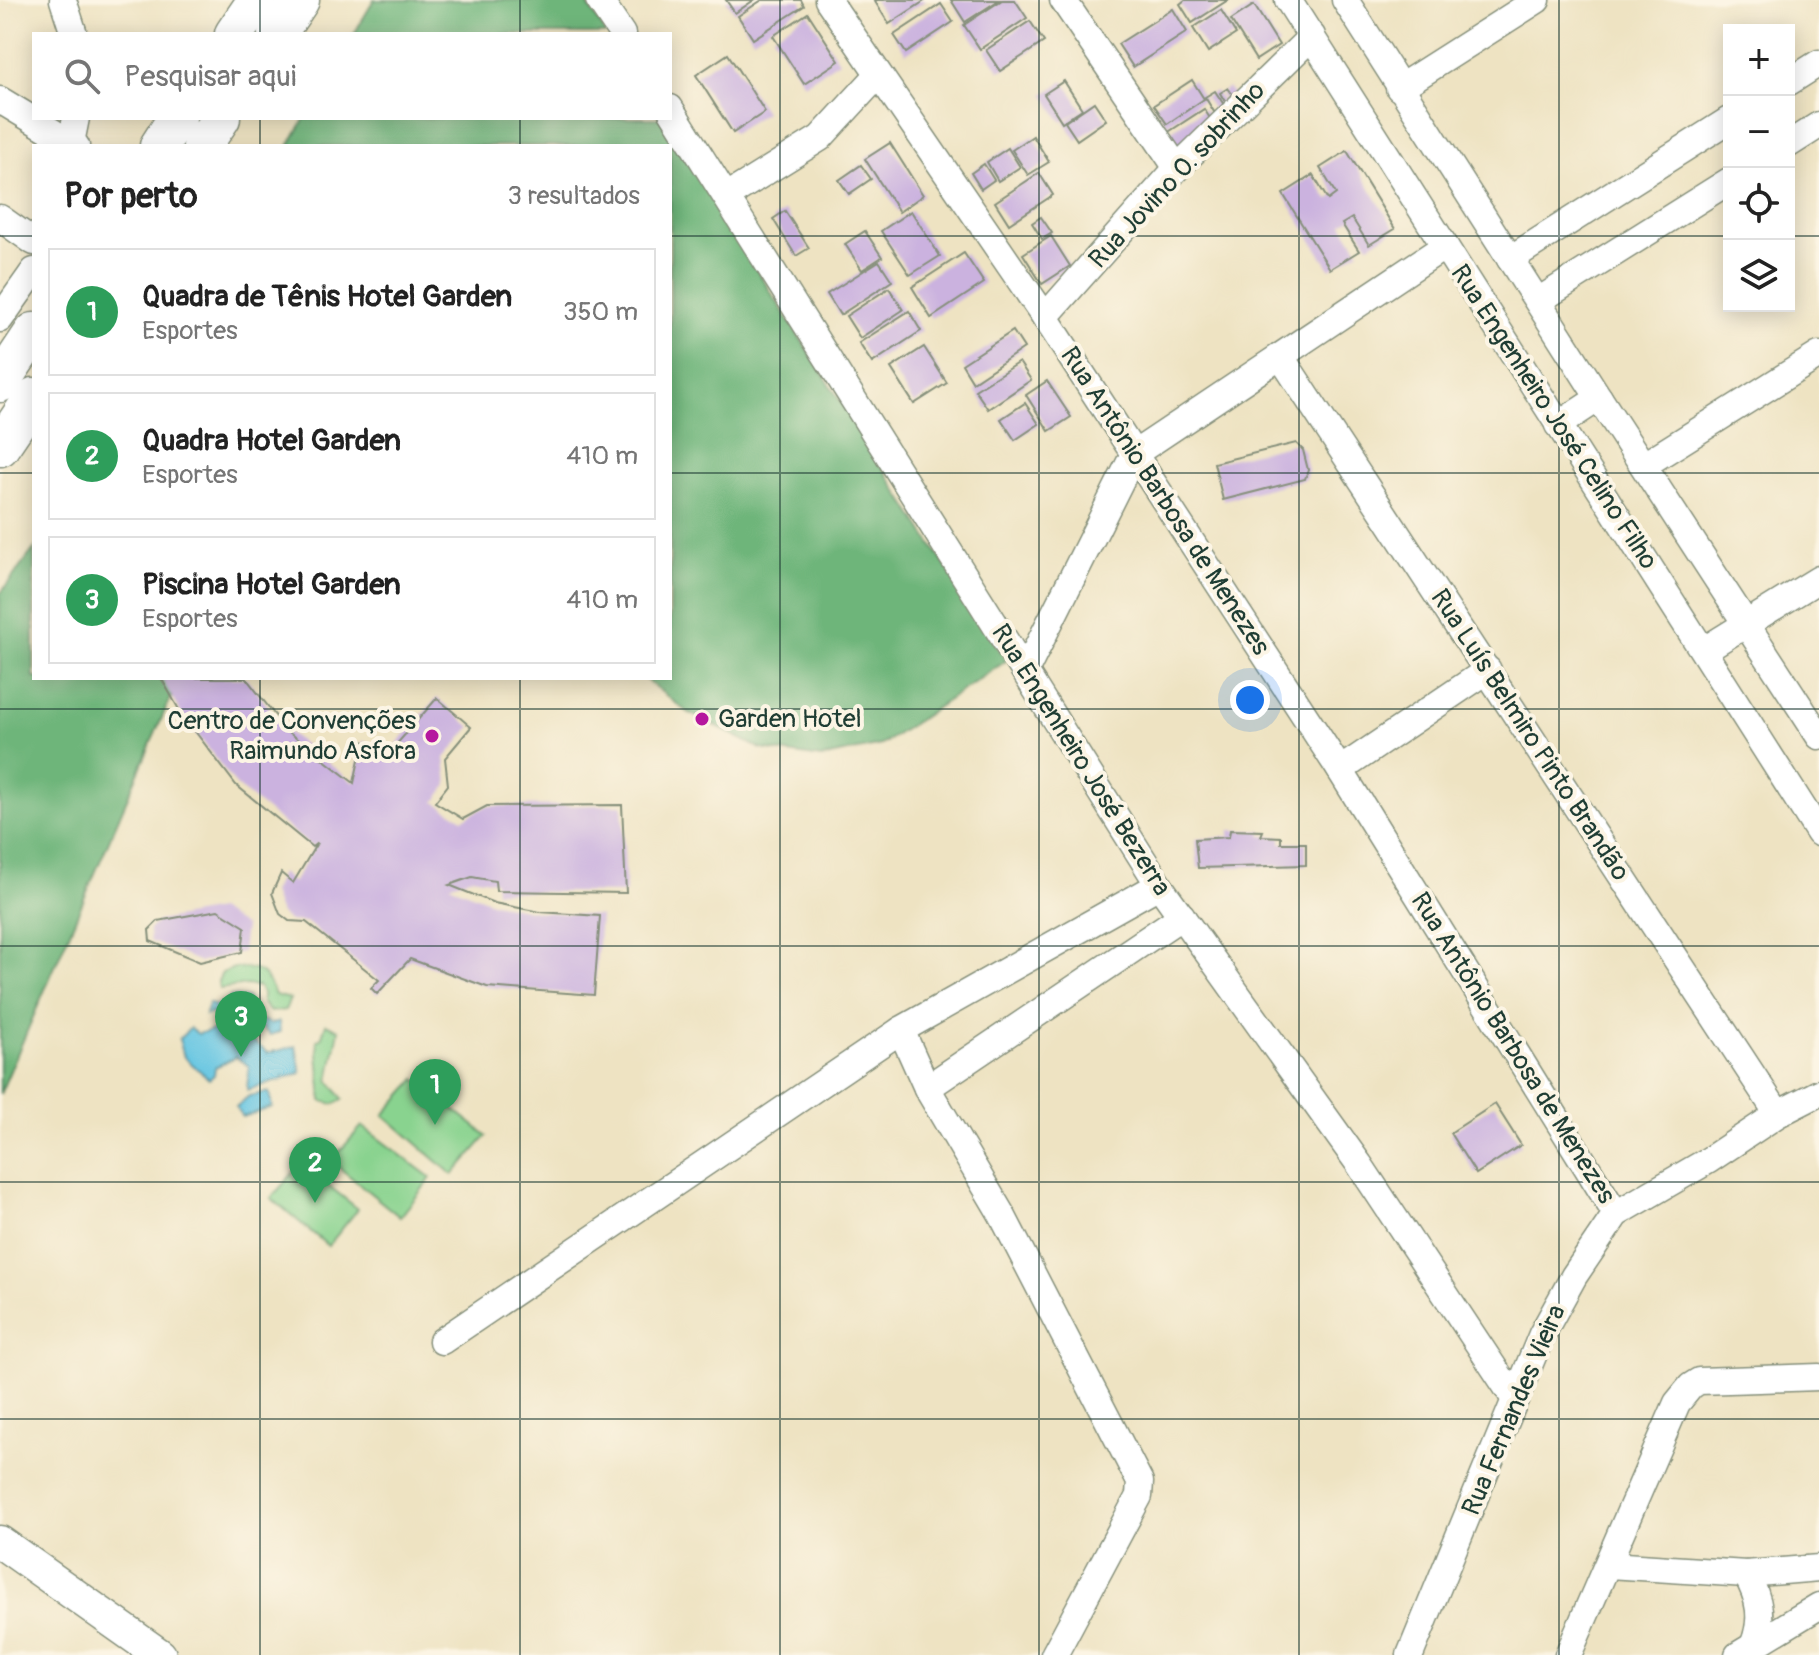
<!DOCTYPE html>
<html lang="pt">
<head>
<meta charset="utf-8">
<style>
  body { margin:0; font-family:Pangolin,sans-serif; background:#f2f2f2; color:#222 }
  .controls { position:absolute; right:24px; top:24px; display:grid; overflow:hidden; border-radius:0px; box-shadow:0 4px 20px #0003 }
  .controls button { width:72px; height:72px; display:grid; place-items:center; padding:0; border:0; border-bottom:2px solid #e0e0e0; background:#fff; color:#222; font:40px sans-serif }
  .you { position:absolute; left:1250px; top:700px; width:28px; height:28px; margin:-20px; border:6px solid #fff; border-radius:50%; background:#1a73e8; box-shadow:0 0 0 12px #1a73e833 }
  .badge { display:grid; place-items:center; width:52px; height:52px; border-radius:50%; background:#0b8043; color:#fff; font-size:26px; font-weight:700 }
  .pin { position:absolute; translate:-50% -66px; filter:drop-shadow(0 2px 4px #0008) }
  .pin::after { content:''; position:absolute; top:42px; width:28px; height:24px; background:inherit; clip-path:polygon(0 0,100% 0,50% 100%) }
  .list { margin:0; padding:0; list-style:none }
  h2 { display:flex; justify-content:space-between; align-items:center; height:104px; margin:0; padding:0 32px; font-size:34px }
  h2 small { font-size:26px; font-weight:400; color:#767676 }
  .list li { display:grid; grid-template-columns:52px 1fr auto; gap:24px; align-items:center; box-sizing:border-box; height:128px; margin:0 16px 16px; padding:0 16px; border:2px solid #e0e0e0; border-radius:0px }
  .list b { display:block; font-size:30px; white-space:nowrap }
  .list p { margin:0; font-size:26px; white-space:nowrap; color:#767676 }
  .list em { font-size:26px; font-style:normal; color:#767676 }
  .icon { flex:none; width:44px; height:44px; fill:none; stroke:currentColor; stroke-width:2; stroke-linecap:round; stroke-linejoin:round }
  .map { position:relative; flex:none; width:1819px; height:1655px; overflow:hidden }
  .search { position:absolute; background:#fff; box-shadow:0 4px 20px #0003; left:32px; top:32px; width:640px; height:88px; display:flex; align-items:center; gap:20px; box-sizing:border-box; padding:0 28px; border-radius:0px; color:#767676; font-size:30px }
  .panel { position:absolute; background:#fff; box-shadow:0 4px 20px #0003; left:32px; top:144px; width:640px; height:536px; border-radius:0px }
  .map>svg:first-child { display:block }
</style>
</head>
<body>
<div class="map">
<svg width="1819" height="1655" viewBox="0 0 1819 1655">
  <rect width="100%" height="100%" fill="#fcf5e5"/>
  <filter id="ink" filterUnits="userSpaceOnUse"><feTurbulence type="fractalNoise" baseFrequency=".0125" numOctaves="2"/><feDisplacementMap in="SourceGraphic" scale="16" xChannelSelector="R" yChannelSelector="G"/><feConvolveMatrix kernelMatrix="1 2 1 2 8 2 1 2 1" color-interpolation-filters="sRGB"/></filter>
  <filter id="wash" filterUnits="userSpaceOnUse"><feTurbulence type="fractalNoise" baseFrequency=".006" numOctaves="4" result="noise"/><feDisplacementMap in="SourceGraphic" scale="32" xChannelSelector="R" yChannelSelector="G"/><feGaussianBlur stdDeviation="1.8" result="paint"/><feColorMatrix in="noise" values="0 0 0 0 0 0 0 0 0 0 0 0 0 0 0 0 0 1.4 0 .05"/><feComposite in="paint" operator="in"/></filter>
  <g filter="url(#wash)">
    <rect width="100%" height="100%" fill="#eee3c2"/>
    <g fill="#89d38f" stroke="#548862" stroke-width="2">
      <path d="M234,968C262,969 264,970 275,995L290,999L285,1010L270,1012L262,1003V993L259,987L247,985L219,989L218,981L222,973Z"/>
      <polygon points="326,1024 339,1030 329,1080 343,1099 334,1104 322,1101 317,1040 321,1039"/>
      <polygon points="416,1079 487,1136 453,1175 384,1115"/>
      <polygon points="362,1126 431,1178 400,1217 331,1161"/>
      <polygon points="301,1164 358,1209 328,1246 271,1198"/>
    </g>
    <g fill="#6eb57a" stroke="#467957" stroke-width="2">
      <polygon points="374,0 585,0 606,34 354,34"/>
      <polygon points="305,118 660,118 1006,661 881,745 821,758 761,749 687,712 644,678 670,678 670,146 289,146"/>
      <polygon points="34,549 34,678 179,678 0,1094 0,594"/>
    </g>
    <g fill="#64c5e2" stroke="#42818b" stroke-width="2">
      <polygon points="231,996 247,998 255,1017 271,1024 279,1022 280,1032 270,1035 238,1009 205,1015 209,1003 215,1006 227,1001"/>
      <polygon points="232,1024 268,1053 296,1046 301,1073 247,1090 249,1066 236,1057 215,1067 214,1075 209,1079 184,1057 179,1039 190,1028 198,1034"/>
      <polygon points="269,1092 272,1107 243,1117 236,1107 249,1096"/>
    </g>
    <g id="blocks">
      <g fill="#cbb2df">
        <polygon points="726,0 754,0 735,13"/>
        <polygon points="762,0 801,0 804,6 753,39 738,16"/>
        <polygon points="874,0 926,0 889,24"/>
        <polygon points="951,0 999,0 965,22"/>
        <polygon points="1002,0 1015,0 1027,18 980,49 964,25"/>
        <polygon points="1185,0 1228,0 1192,23 1180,4"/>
        <polygon points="941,4 953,22 906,53 894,35"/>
        <polygon points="1254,5 1279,45 1256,60 1231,20"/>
        <polygon points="1173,9 1187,32 1133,67 1118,44"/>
        <polygon points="1221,10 1236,34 1208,52 1193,28"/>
        <polygon points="808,13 839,61 804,84 773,36"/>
        <polygon points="1030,21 1044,42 1000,71 986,50"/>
        <polygon points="728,54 765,112 733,133 696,75"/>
        <polygon points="1192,80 1204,99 1167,124 1154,105"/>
        <polygon points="1064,81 1082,109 1062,122 1044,94"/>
        <polygon points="1228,88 1236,99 1227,105 1220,93"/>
        <polygon points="1215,91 1226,108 1216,115 1205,97"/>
        <polygon points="1094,102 1106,120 1077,140 1065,122"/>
        <polygon points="1204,109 1215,126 1178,151 1167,133"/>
        <polygon points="1033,136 1049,162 1028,175 1012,150"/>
        <polygon points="890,143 923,195 899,212 865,159"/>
        <polygon points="1008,148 1020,167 998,181 987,162"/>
        <polygon points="1347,151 1395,229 1369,245 1352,218 1342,224 1359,251 1330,269 1283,194 1313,175 1328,200 1336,194 1320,168"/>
        <polygon points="984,164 994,180 981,189 971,173"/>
        <polygon points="861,165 871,179 849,194 839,180"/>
        <polygon points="1039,173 1053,195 1009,224 995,202"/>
        <polygon points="785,211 809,248 796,256 773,219"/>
        <polygon points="911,211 940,256 910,275 881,231"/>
        <polygon points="1041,217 1052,233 1042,239 1032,223"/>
        <polygon points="865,231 882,257 862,270 845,244"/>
        <polygon points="1051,236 1070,266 1042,284 1023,254"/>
        <polygon points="964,253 984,283 931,318 912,287"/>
        <polygon points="879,261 892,281 840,315 827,294"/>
        <polygon points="889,288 903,310 860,338 846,316"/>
        <polygon points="909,311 921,331 872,363 859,343"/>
        <polygon points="1013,331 1024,348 973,382 962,364"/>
        <polygon points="924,347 947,383 914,404 891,368"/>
        <polygon points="1019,362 1031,380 988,409 975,390"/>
        <polygon points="1047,381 1071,417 1049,431 1026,395"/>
        <polygon points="1025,403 1039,424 1015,440 1001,419"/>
        <polygon points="1296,443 1303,450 1308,470 1305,479 1223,500 1214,463"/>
        <polygon points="161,678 246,678 288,732 354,783 363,741 388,754 437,698 471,727 445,758 448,785 435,802 463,819 487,806 622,805 626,893 496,891 495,881 472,877 449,885 494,903 540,912 600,916 594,995 487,987 410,959 377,994 371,988 379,980 306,922 289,921 280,914 272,893 281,873 293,883 317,843 312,847 236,785 181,713"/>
        <polygon points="1230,830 1263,831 1261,836 1281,837 1281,843 1306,843 1306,865 1198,868 1195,839 1229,837"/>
        <polygon points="218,910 245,927 242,952 200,962 150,941 149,930 158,921"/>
        <polygon points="1495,1104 1521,1145 1476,1174 1450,1133"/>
      </g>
    </g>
  </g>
  <g filter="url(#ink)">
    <use href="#blocks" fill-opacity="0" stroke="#86907b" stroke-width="2"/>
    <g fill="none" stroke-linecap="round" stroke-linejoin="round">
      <defs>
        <g id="minor">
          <polyline points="63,0 74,34"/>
          <polyline points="599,0 622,34"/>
          <polyline points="828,0 1045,317 1340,770 1616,1214"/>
          <polyline points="1063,0 1177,168"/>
          <polyline points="1288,0 1819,833"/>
          <polyline points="1345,0 1599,398 1819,736"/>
          <polyline points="1789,82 1819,63"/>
          <polyline points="1399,88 1537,0"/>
          <polyline points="0,100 76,146"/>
          <polyline points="670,108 1159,885 1359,1164 1514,1398"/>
          <polyline points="71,143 76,118"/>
          <polyline points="1789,144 1819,125"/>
          <polyline points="727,196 820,138 878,75"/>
          <polyline points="0,218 34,242"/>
          <polyline points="1510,259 1729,120"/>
          <polyline points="1538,301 1729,181"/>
          <polyline points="1045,317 1177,168 1312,36"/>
          <polyline points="0,319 34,271"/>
          <polyline points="1281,357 1778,1114"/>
          <polyline points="1558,425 1599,398"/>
          <polyline points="1644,465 1819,355"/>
          <polyline points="1704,650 1819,579"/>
          <polyline points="1025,672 1134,454 1445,246"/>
          <polyline points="1340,770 1488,670"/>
          <polyline points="901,1030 1159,885"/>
          <polyline points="927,1088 1182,916"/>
          <polyline points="442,1341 901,1030 927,1088 1002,1215 1140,1482 1139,1496 1054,1655"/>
          <polyline points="1609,1565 1746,1574 1819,1568"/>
          <path d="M1746,1574C1760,1599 1764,1619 1753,1646"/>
          <polyline points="1410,1655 1542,1334 1574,1276 1616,1214 1709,1160 1778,1114 1819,1093"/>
          <polyline points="1568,1655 1677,1403 1691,1386 1699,1381 1819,1377"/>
          <polyline points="1738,1655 1819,1606"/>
        </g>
        <polyline id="major" points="0,1542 160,1655"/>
        <g id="highway">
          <polyline points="234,34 257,0"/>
          <polyline points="277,34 300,0"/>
          <polyline points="159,146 177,118"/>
          <polyline points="202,146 221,118"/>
          <polyline points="0,383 34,332"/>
          <polyline points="0,447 34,397"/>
        </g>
      </defs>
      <use href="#minor" stroke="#86907b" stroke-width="29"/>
      <use href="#major" stroke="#86907b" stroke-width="35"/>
      <use href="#highway" stroke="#86907b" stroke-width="41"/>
      <use href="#minor" stroke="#fff" stroke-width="26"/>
      <use href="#major" stroke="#fff" stroke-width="32"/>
      <use href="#highway" stroke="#fff" stroke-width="38"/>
    </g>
  </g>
  <path fill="none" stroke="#1f3d34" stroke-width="2" stroke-opacity="0.55" d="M260,0V34M520,0V34M780,0V1655M1039,0V1655M1299,0V1655M1559,0V1655M260,118V146M520,118V146M0,236H34M670,236H1729M1789,236H1819M0,473H34M670,473H1819M260,678V1655M520,678V1655M0,709H1819M0,946H1819M0,1182H1819M0,1419H1819"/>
  <g fill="#b5179e" stroke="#fcf5e5" stroke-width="3">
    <circle cx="702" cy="719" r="8"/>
    <circle cx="432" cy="736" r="8"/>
  </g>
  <g text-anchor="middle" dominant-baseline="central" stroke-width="8" stroke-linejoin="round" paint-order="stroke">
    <g font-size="26" fill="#1f3d34" stroke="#fcf5e5">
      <text transform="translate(1177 175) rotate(-47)">Rua Jovino O. sobrinho</text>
      <text transform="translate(1554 417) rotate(57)">Rua Engenheiro José Celino Filho</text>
      <text transform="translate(1165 501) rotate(57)">Rua Antônio Barbosa de Menezes</text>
      <text transform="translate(1530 735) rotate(57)">Rua Luís Belmiro Pinto Brandão</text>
      <text transform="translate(1081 760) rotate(58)">Rua Engenheiro José Bezerra</text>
      <text transform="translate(1513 1048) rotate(58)">Rua Antônio Barbosa de Menezes</text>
      <text transform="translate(1514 1410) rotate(-67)">Rua Fernandes Vieira</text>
    </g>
    <g font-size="26" fill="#1f3d34" stroke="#fcf5e5" text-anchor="start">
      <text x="718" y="719">Garden Hotel</text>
      <text x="416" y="721" text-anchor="end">Centro de Convenções<tspan x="416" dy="30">Raimundo Asfora</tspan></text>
    </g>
  </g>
</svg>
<div class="controls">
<button>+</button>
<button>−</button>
<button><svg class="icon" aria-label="locate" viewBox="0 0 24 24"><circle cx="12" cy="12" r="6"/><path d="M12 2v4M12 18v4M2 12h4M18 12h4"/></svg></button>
<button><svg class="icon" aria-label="layers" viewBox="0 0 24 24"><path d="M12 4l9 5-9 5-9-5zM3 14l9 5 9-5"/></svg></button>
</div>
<div class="you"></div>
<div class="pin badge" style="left:435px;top:1125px;background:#2e9e5b">1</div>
<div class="pin badge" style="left:315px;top:1203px;background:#2e9e5b">2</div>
<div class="pin badge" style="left:241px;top:1057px;background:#2e9e5b">3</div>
<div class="search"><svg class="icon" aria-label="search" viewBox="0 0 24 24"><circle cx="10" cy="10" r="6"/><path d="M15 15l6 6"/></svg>Pesquisar aqui</div>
<section class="panel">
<h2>Por perto<small>3 resultados</small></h2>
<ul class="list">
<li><span class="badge" style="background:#2e9e5b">1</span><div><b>Quadra de Tênis Hotel Garden</b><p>Esportes</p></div><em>350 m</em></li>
<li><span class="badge" style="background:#2e9e5b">2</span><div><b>Quadra Hotel Garden</b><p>Esportes</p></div><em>410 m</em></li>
<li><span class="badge" style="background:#2e9e5b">3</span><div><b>Piscina Hotel Garden</b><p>Esportes</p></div><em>410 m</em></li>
</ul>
</section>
</div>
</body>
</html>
